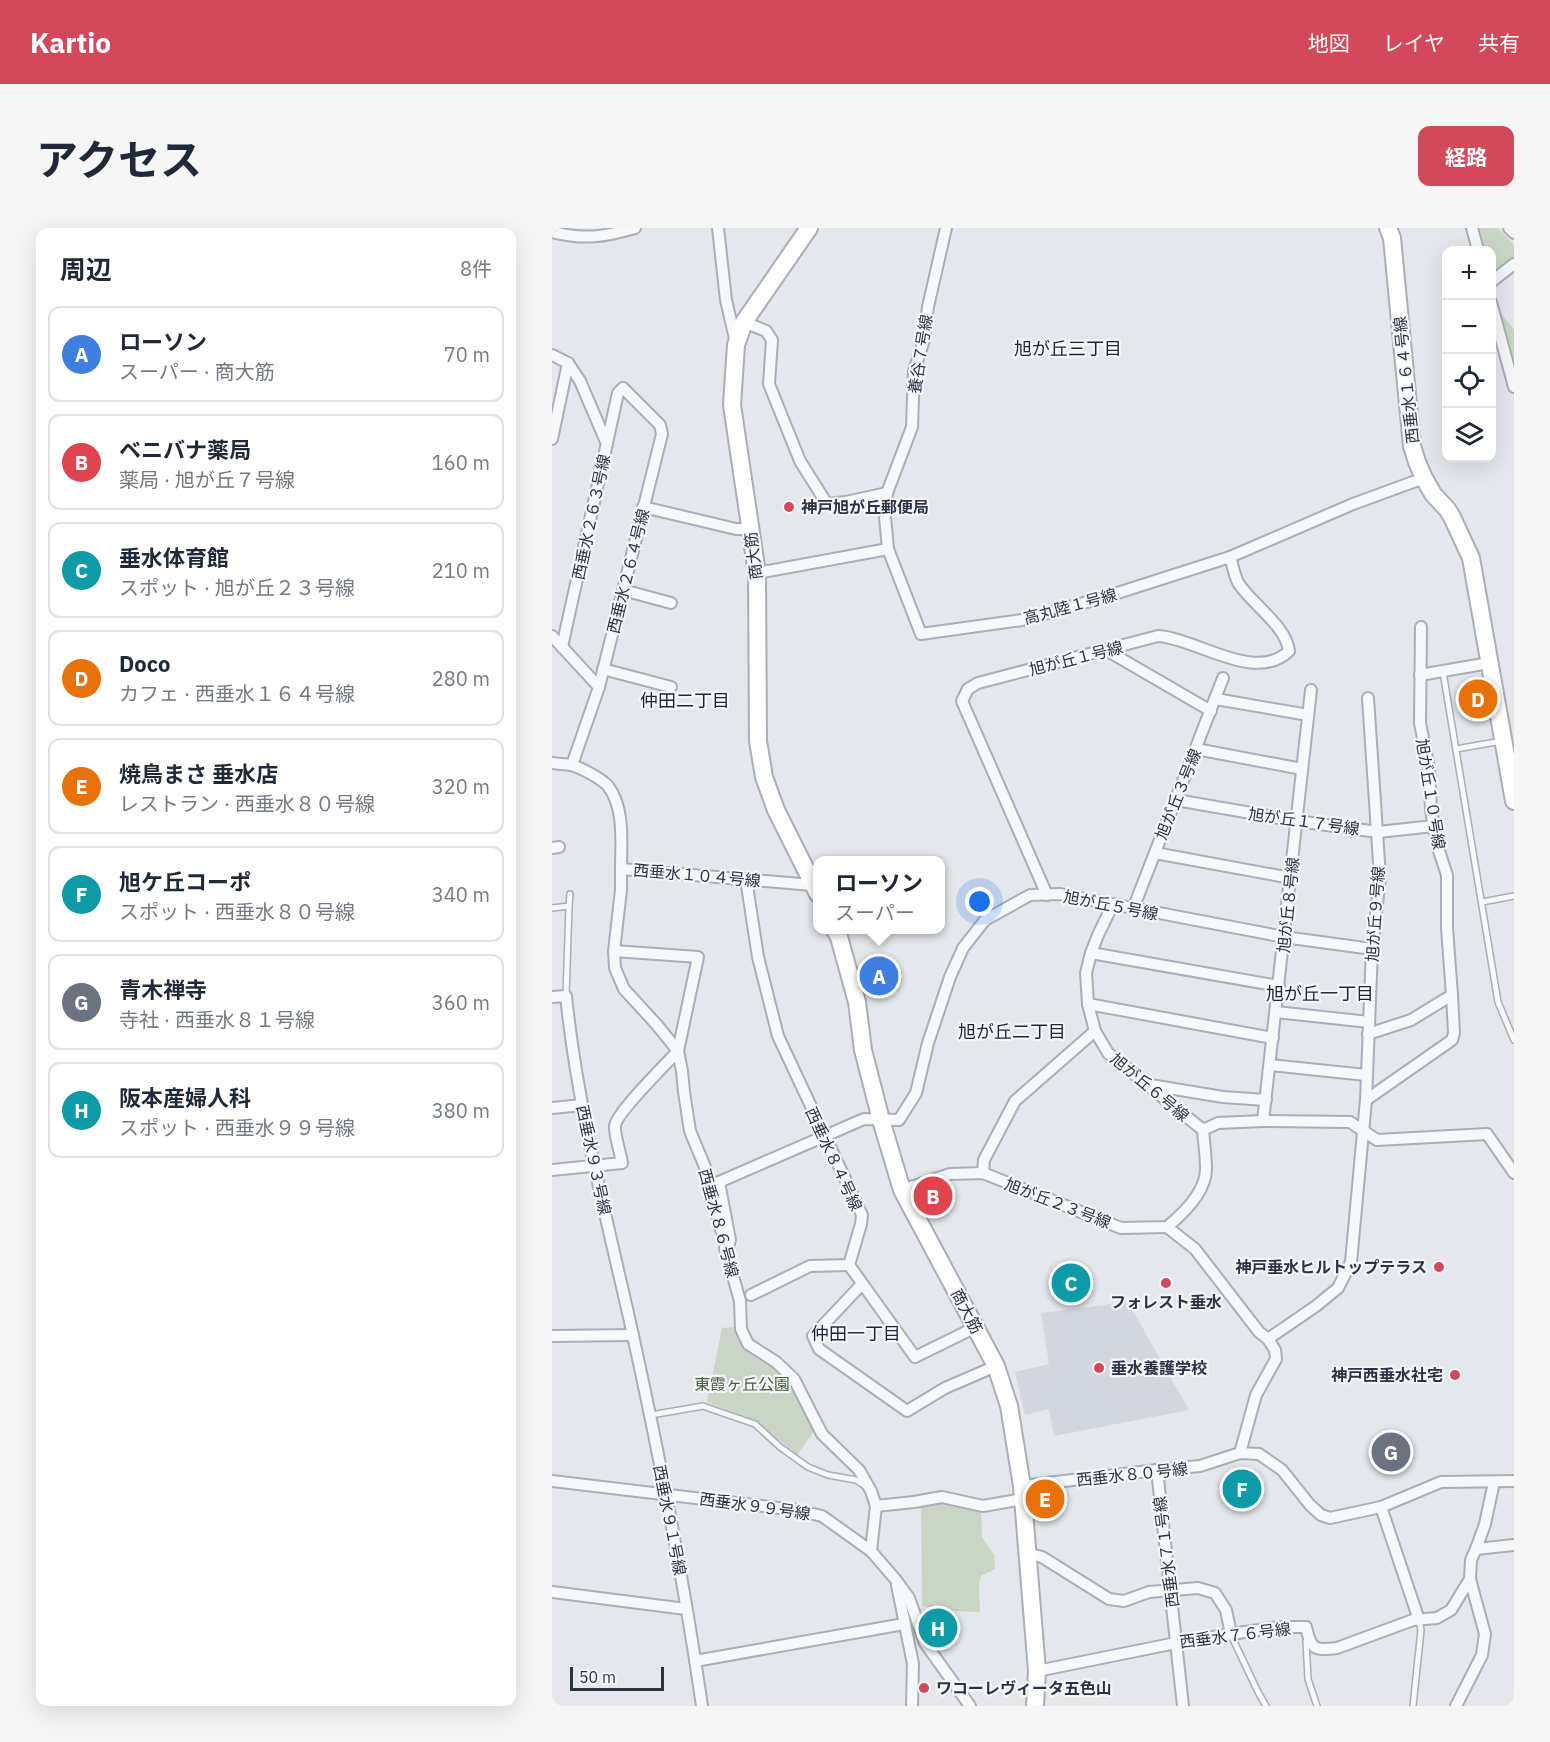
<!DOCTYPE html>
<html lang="ja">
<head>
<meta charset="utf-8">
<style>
  body { margin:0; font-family:"IBM Plex Sans","Noto Sans JP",sans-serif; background:#f6f6f7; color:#1f2937 }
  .controls { position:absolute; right:18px; top:18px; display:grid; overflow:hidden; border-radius:12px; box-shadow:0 6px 24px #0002 }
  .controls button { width:54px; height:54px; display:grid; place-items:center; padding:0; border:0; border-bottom:2px solid #e0e1e3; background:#fff; color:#1f2937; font:30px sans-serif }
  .scale { position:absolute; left:18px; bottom:15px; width:94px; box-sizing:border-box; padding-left:6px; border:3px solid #2b3445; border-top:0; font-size:16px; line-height:21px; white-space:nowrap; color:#2b3445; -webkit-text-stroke:4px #f4f6f9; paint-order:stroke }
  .you { position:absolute; left:428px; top:674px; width:21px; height:21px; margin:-15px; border:4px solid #fff; border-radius:50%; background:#1a73e8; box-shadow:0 0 0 9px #1a73e833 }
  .badge { display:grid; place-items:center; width:39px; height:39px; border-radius:50%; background:#d1495b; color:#fff; font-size:20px; font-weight:700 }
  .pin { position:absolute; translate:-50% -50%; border:3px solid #fff; box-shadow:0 2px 6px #0006 }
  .popup { position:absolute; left:261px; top:628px; width:132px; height:78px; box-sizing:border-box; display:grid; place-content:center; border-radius:12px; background:#fff; filter:drop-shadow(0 2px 4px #0005); font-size:20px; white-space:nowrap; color:#747a83 }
  .popup b { font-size:22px; color:#1f2937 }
  .popup::after { content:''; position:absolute; left:50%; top:100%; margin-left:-12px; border:12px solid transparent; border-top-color:#fff }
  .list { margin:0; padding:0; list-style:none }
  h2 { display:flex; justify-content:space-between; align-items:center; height:78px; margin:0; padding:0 24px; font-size:26px }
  h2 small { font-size:20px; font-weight:400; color:#747a83 }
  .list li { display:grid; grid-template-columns:39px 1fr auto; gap:18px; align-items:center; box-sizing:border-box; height:96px; margin:0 12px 12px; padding:0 12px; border:2px solid #e0e1e3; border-radius:12px }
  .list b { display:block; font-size:22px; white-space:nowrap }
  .list p { margin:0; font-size:20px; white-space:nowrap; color:#747a83 }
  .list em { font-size:20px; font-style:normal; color:#747a83 }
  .icon { flex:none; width:33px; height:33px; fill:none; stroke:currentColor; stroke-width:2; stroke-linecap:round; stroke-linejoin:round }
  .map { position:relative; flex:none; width:962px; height:1478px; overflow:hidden; border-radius:12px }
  header { display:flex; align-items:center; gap:36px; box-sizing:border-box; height:84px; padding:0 30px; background:#d1495b; color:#fff }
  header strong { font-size:28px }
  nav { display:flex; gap:33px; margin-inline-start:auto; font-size:21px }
  .intro { display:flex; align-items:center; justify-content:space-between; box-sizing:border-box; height:144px; padding:0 36px }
  h1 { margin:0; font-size:42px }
  .button { padding:15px 27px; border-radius:12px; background:#d1495b; color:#fff; font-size:21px; font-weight:700 }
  main { display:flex; gap:36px; padding:0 36px }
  aside { flex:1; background:#fff; border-radius:12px; box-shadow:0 6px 24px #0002 }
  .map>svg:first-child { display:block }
</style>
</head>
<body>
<header>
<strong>Kartio</strong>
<nav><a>地図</a><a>レイヤ</a><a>共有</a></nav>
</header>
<div class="intro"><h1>アクセス</h1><a class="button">経路</a></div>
<main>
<aside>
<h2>周辺<small>8件</small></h2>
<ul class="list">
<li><span class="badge" style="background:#3f7fe0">A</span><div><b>ローソン</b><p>スーパー · 商大筋</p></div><em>70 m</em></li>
<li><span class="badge" style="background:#e0444e">B</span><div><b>ベニバナ薬局</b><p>薬局 · 旭が丘７号線</p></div><em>160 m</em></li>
<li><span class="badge" style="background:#0f9aa8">C</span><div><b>垂水体育館</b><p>スポット · 旭が丘２３号線</p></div><em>210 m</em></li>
<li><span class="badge" style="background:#e8710a">D</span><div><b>Doco</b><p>カフェ · 西垂水１６４号線</p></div><em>280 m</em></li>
<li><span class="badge" style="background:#e8710a">E</span><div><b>焼鳥まさ 垂水店</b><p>レストラン · 西垂水８０号線</p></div><em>320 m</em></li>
<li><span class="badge" style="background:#0f9aa8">F</span><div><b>旭ケ丘コーポ</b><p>スポット · 西垂水８０号線</p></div><em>340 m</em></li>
<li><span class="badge" style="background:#6b7280">G</span><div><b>青木禅寺</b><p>寺社 · 西垂水８１号線</p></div><em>360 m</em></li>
<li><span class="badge" style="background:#0f9aa8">H</span><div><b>阪本産婦人科</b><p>スポット · 西垂水９９号線</p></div><em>380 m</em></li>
</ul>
</aside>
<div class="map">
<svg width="962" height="1478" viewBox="0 0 962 1478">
  <rect width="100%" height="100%" fill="#e4e7ec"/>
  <polygon fill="#d2d6de" points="576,1074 637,1182 502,1208 497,1181 473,1187 463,1144 497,1136 489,1085"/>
  <g fill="#c9d6c5">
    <polygon points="925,0 946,0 948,2 962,17 962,29 940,45 939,22 931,22"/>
    <polygon points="948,84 962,102 962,139"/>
    <polygon points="182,1099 186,1113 202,1129 232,1145 247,1169 262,1203 245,1227 206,1194 155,1174 170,1100"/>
    <polygon points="369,1275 401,1276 429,1283 430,1309 442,1327 443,1341 429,1348 427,1356 428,1384 401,1383 370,1378"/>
  </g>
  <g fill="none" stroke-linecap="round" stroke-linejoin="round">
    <defs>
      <g id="lane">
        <polyline points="891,444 946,774 962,812"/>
        <polyline points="904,521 950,513"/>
        <polyline points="930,674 962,668"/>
        <polyline points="0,680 17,678 18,666"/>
        <polyline points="14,768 17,678"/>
        <polyline points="99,1187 151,1178 165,1183 203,1196 228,1219 256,1239 276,1247 304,1252 313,1258"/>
        <polyline points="679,1407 706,1464 714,1478"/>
        <polyline points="754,1413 756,1451 765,1478"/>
        <polyline points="861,1478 869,1402 867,1392"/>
      </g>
      <g id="street">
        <polyline points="166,0 174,72 184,115"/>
        <polyline points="920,0 926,22"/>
        <polyline points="957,0 962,5"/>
        <path d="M0,4C33,12 52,9 83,0"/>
        <polyline points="939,54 962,36"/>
        <polyline points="939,74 962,159"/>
        <polyline points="192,94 214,103 220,112 217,156 248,233 275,276 294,274 335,265"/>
        <polyline points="0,127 16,135 28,153 55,216"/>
        <polyline points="0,211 16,135"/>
        <polyline points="91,279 184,301 198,301"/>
        <polyline points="336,321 333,289 335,265 360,199 362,143 372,112 376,79 394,0"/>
        <polyline points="205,345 336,321 369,406 470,392 553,369 678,329 801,276 872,250"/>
        <polyline points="71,362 119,375"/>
        <polyline points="869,399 868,495 877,540 879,582 885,617 895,647 895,700 900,767"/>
        <polyline points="0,408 47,459"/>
        <polyline points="10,419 66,165 71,160 108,197 110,206 47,459 20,537"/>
        <polyline points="554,422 659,483"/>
        <polyline points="51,441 119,459"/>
        <polyline points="868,447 937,435"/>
        <polyline points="664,471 756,487"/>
        <polyline points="644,521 750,541"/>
        <path d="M0,535C6,536 13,536 19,537C28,539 50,551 56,558C73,580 69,615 69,641L261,657"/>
        <polyline points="624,572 745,593 826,604 882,598"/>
        <polyline points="0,620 7,619"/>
        <polyline points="603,625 739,650"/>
        <polyline points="69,641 69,662 62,723 63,740 72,761 105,797 126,823 130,843 132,864 138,903 153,939 169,1002"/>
        <polyline points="194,651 206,729 226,808 310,987 309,996 297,1037 363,1129 424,1099"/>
        <path d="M495,667L410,473L416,461L426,455L606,408C644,410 703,456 737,423C734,398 701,377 687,356C682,348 681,337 678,329"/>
        <polyline points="561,676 546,707 539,725 534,745 536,776 543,803 556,825 651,902"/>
        <polyline points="581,681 671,450"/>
        <polyline points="62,723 146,729 126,823"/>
        <polyline points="539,725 727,758"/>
        <path d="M0,769L14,768C25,875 52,980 76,1085C105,1215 131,1346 150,1478"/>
        <polyline points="536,776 721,810"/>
        <polyline points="724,784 817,794"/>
        <polyline points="718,837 814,847"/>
        <polyline points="592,856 671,869 714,872"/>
        <polyline points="814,872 900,812 902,805 900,767 859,792 816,806"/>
        <polyline points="0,880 30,877"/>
        <polyline points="711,893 759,462"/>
        <polyline points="651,902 666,895 711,893 798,894 825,912 935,906 962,945"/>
        <path d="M0,942L70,935C69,927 62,906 63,898C64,885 115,835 126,823"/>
        <polyline points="431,945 432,932 463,873 543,803"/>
        <path d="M350,962L398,946L431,945L569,1000L615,999C632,985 654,964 654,941C654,928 652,915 651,902"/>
        <polyline points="615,999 643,1021 707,1104 716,1111 764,1078 786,1060 799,1034 814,872 820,721 828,649 816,470"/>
        <polyline points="173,1020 188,1073 189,1101 196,1116 224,1134 242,1151 270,1206 307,1242 319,1263 324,1278 319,1323"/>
        <polyline points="174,1025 178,1012 167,954 312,891 347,892 364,865 376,815 398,749 411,720 433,692 478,667 508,666 732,709 820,721"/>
        <polyline points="310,1056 261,1108 267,1121 355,1183 393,1160 444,1138"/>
        <polyline points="199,1067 258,1038 297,1037"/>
        <polyline points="0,1108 81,1107"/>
        <polyline points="688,1225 704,1167 724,1131 723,1122 716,1111"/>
        <polyline points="605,1242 631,1478"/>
        <polyline points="0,1253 244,1282 270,1288 319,1323 344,1352 357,1370 373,1415 418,1478"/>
        <polyline points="470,1258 605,1242 648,1238 688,1225 707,1226 730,1242 758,1277 769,1287 778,1290 829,1279 889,1254 962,1253"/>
        <polyline points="324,1278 362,1274 390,1269 431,1278 471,1271"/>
        <polyline points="829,1279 867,1392"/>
        <polyline points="924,1321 933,1296 942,1254"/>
        <polyline points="475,1325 490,1329 557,1371 572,1373 597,1364 646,1360 663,1365 674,1382 679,1406"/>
        <polyline points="345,1357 361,1436 360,1478"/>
        <polyline points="0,1364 134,1381"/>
        <polyline points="143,1433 352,1396"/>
        <path d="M485,1443L624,1415L679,1406L727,1399H754C759,1421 762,1423 785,1420L861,1392L885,1390L899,1382L918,1351"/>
        <polyline points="904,1478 930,1427 933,1406 918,1351 919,1332 924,1321 962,1317"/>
      </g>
      <g id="secondary">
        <polyline points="257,0 192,94 184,117 180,177 205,345 206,513 212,549 224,582 266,666"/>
        <polyline points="836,0 840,10 860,218 865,234 872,250 881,266 895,281 900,289 919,330 962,573"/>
        <polyline points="283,702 287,709 305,774 311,822 329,892 350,962 444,1138 457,1178 470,1258 485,1443 483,1478"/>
      </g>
    </defs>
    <use href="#lane" stroke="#a9aeb7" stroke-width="8"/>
    <use href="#street" stroke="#a9aeb7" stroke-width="14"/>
    <use href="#secondary" stroke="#a9aeb7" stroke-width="20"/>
    <use href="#lane" stroke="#f7f8fa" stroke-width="5"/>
    <use href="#street" stroke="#f7f8fa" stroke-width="10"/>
    <use href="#secondary" stroke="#fff" stroke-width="16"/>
  </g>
  <g fill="#d1495b" stroke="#f4f6f9" stroke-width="2">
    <circle cx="237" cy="279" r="6"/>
    <circle cx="887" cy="1039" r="6"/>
    <circle cx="614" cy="1055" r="6"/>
    <circle cx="547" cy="1140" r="6"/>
    <circle cx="903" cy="1147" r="6"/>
    <circle cx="372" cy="1460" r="6"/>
  </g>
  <g text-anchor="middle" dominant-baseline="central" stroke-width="4.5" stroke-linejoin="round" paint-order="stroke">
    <g font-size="16" fill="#2b3445" stroke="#f4f6f9">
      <text transform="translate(368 126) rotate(-81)">養谷７号線</text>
      <text transform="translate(854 152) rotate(-96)">西垂水１６４号線</text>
      <text transform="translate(39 289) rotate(-78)">西垂水２６３号線</text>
      <text transform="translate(201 328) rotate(-97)">商大筋</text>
      <text transform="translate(76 343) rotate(-76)">西垂水２６４号線</text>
      <text transform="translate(518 378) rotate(-15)">高丸陸１号線</text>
      <text transform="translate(524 430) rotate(-14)">旭が丘１号線</text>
      <text transform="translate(626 566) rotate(-68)">旭が丘３号線</text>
      <text transform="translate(879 566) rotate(81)">旭が丘１０号線</text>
      <text transform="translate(752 593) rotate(8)">旭が丘１７号線</text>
      <text transform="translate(145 647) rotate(5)">西垂水１０４号線</text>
      <text transform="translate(559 677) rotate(11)">旭が丘５号線</text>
      <text transform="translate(736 677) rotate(-84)">旭が丘８号線</text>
      <text transform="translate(823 686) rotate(-86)">旭が丘９号線</text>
      <text transform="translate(598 859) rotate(40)">旭が丘６号線</text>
      <text transform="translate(282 931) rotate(65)">西垂水８４号線</text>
      <text transform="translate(42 932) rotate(78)">西垂水９３号線</text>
      <text transform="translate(506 975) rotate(21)">旭が丘２３号線</text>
      <text transform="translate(167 995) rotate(75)">西垂水８６号線</text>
      <text transform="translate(415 1083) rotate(62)">商大筋</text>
      <text transform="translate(580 1246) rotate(-6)">西垂水８０号線</text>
      <text transform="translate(203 1278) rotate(8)">西垂水９９号線</text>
      <text transform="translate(118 1292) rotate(79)">西垂水９１号線</text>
      <text transform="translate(614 1324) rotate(-97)">西垂水７１号線</text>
      <text transform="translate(683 1407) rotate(-7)">西垂水７６号線</text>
    </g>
    <g font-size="16" font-weight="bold" fill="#2b3445" stroke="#f4f6f9" text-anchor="start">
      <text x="249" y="279">神戸旭が丘郵便局</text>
      <text x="875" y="1039" text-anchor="end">神戸垂水ヒルトップテラス</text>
      <text x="614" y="1074" text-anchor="middle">フォレスト垂水</text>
      <text x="559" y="1140">垂水養護学校</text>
      <text x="891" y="1147" text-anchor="end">神戸西垂水社宅</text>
      <text x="384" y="1460">ワコーレヴィータ五色山</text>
    </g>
    <g font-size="16" fill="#3f6138" stroke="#f4f6f9">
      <text x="190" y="1156">東霞ヶ丘公園</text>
    </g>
    <g font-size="18" fill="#1d2536" stroke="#f4f6f9">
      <text x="516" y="120">旭が丘三丁目</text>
      <text x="133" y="472">仲田二丁目</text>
      <text x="768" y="765">旭が丘一丁目</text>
      <text x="460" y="803">旭が丘二丁目</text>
      <text x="304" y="1105">仲田一丁目</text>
    </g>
  </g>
</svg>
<div class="controls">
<button>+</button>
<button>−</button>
<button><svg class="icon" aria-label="locate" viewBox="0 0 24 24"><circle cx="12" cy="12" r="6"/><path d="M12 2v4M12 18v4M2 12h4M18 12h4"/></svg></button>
<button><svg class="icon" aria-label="layers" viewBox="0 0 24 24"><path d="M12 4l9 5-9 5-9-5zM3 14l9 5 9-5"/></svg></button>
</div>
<div class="scale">50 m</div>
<div class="you"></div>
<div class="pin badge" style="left:327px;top:748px;background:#3f7fe0">A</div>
<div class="popup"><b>ローソン</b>スーパー</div>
<div class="pin badge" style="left:381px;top:968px;background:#e0444e">B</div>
<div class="pin badge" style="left:519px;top:1055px;background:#0f9aa8">C</div>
<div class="pin badge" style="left:926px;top:471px;background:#e8710a">D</div>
<div class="pin badge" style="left:493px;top:1271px;background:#e8710a">E</div>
<div class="pin badge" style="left:690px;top:1261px;background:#0f9aa8">F</div>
<div class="pin badge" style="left:839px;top:1224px;background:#6b7280">G</div>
<div class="pin badge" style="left:386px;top:1400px;background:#0f9aa8">H</div>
</div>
</main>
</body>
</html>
